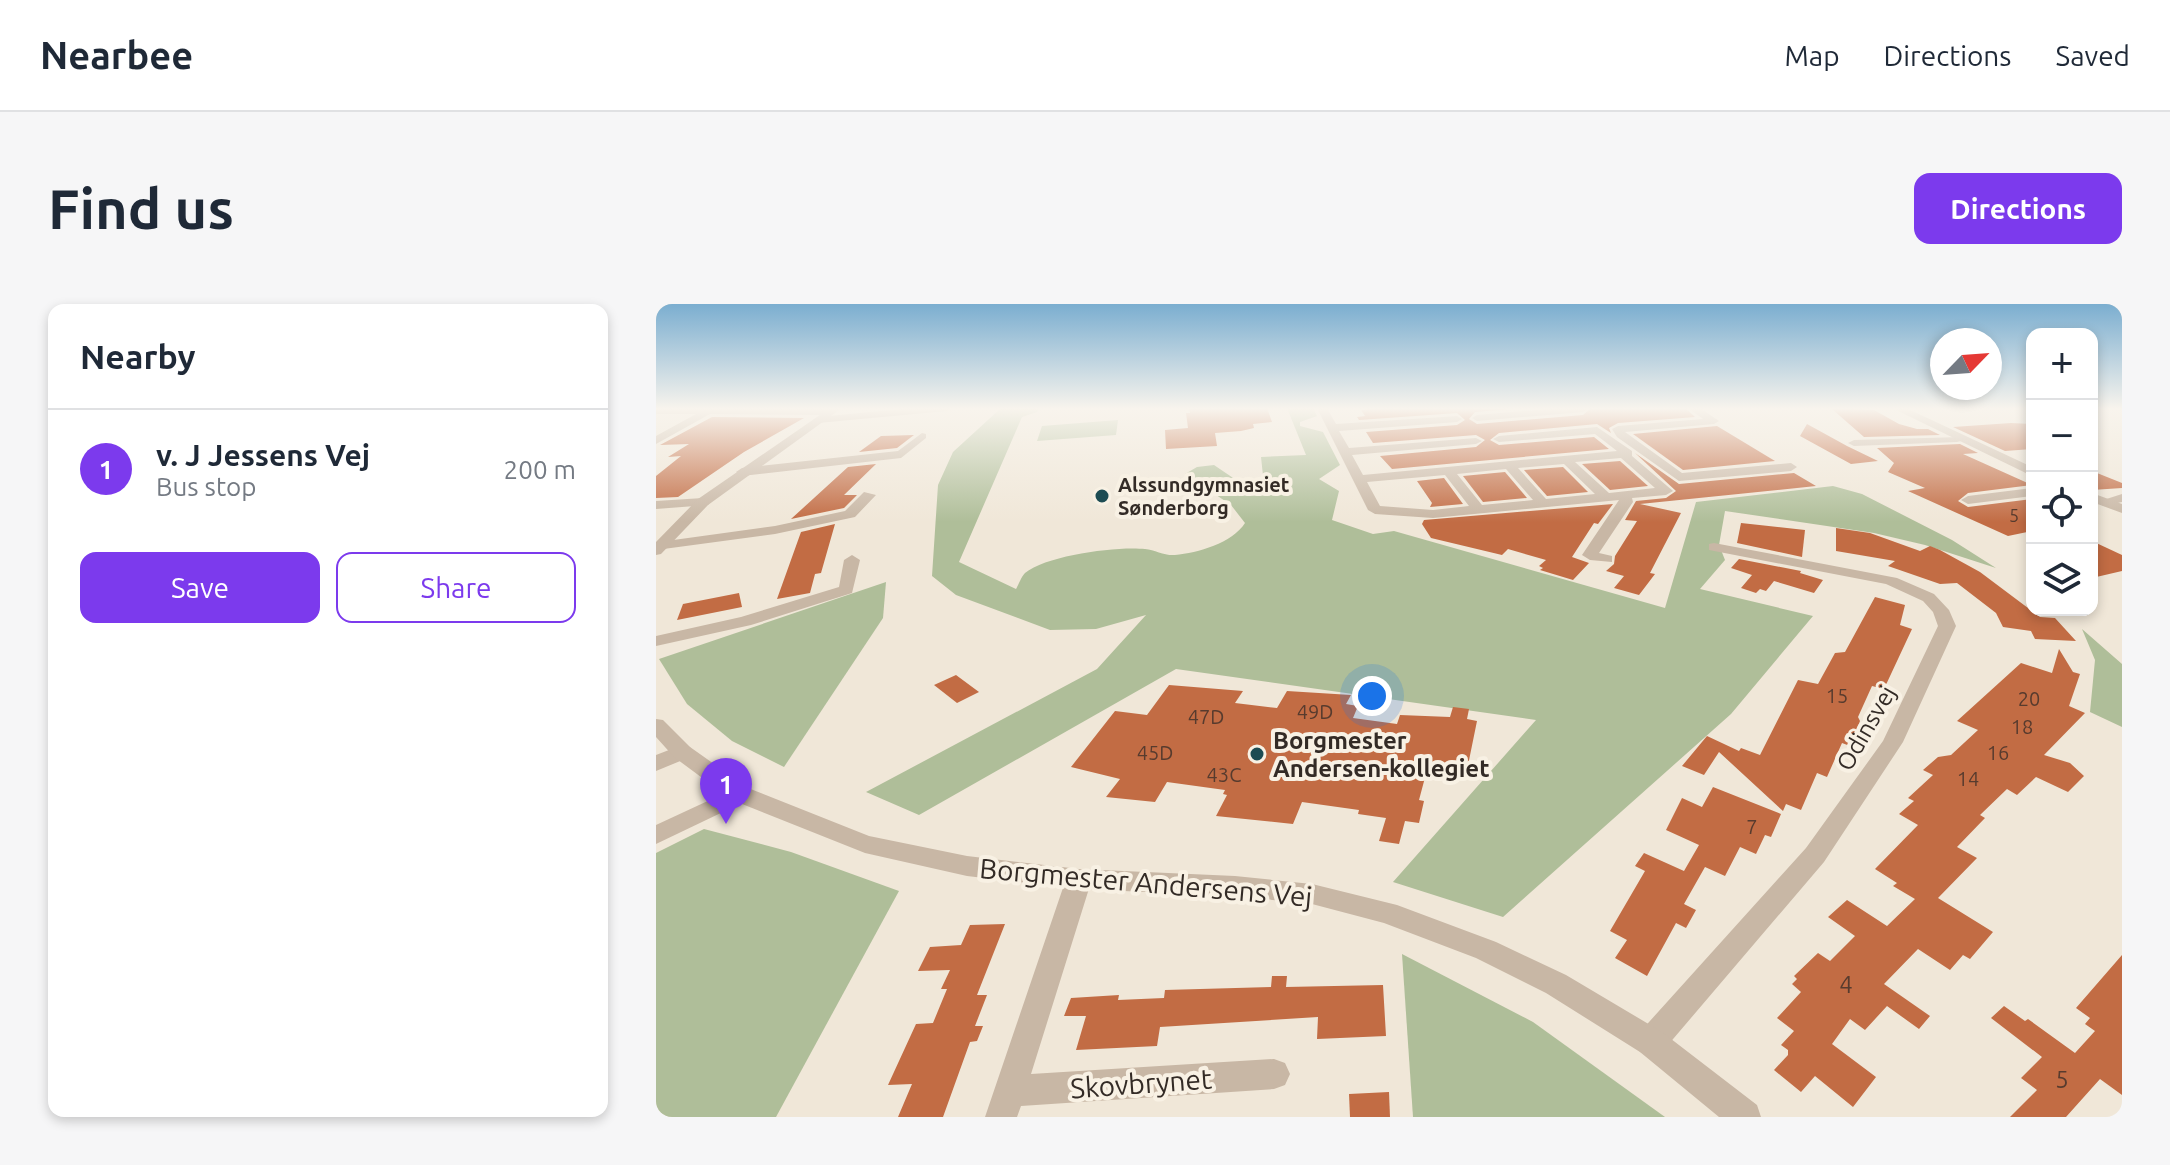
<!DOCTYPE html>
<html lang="en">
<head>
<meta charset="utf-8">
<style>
  body { margin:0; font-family:Ubuntu,sans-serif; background:#f6f6f7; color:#1f2937 }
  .controls { position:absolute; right:24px; top:24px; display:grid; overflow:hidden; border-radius:16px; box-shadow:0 4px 12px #0003 }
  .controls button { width:72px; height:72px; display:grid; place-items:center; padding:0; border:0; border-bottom:2px solid #e0e1e3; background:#fff; color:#1f2937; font:40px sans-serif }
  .compass { position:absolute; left:1274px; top:24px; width:72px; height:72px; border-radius:50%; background:#fff; box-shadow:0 4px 12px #0003; rotate:65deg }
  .you { position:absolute; left:716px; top:392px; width:28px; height:28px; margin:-20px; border:6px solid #fff; border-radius:50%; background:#1a73e8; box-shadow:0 0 0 12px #1a73e833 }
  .badge { display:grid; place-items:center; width:52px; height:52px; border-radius:50%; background:#7c3aed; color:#fff; font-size:26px; font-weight:700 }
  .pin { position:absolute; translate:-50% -66px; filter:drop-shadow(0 2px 4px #0008) }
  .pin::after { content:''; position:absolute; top:42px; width:28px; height:24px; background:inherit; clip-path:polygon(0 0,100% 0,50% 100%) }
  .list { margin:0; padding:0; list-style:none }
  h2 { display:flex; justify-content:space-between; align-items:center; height:104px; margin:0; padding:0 32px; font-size:34px }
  h2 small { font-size:26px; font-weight:400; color:#747a83 }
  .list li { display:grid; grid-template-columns:52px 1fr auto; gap:24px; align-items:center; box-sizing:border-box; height:120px; padding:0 32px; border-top:2px solid #e0e1e3 }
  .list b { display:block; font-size:30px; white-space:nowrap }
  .list p { margin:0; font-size:26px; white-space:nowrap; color:#747a83 }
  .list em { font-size:26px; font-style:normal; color:#747a83 }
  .actions { display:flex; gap:16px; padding:24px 32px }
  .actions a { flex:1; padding:18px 0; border:2px solid #7c3aed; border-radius:16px; text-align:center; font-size:28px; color:#7c3aed }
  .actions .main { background:#7c3aed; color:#fff }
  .icon { flex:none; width:44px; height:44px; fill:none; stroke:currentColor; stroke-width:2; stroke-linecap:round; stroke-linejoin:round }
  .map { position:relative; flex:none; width:1466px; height:813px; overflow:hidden; border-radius:16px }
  header { display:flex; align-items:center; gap:48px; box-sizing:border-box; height:112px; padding:0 40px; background:#fff; border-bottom:2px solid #e0e1e3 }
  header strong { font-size:38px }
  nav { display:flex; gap:44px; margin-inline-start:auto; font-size:28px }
  .intro { display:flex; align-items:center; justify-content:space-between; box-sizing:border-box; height:192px; padding:0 48px }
  h1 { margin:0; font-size:56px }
  .button { padding:20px 36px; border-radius:16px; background:#7c3aed; color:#fff; font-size:28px; font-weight:700 }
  main { display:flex; gap:48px; padding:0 48px }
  aside { flex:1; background:#fff; border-radius:16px; box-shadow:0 4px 12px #0003 }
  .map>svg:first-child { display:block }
</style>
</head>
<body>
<header>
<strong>Nearbee</strong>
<nav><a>Map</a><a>Directions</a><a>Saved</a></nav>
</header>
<div class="intro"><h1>Find us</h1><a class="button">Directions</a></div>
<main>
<aside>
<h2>Nearby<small></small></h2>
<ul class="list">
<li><span class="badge">1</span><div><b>v. J Jessens Vej</b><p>Bus stop</p></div><em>200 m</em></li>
</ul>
<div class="actions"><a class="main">Save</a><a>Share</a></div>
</aside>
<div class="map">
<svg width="1466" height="813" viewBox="0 0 1466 813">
  <rect width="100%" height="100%" fill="#f0e7d8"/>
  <g fill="#afbe99">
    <path d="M345,104H383L381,108L366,113L303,258L360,285C363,280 365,273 369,269C391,251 461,242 489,245C499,246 509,252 519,251C542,249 576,239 589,219L575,201L529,170L541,163L558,161L589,182L608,181L605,153L650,151L631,104H657L661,112L644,118V122L667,128L684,161L663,175L683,187L676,216L717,230L738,227L1009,304L1040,198L1177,182L1206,190L1296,236L1340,264L1269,241L1218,229L1069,207L1063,241L1069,256L1044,285L1157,312L1075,410L847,613L737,578L880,416L520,365L263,511L210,488L441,365L490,311L440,325L394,326L300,291L276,272L282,181L297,148Z"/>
    <polygon points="462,116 460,131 381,137 386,122"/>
    <polygon points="230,278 227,314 128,463 76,437 31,400 3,355"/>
    <polygon points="1426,325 1466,360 1466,423 1434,408 1439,356"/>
    <polygon points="48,525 135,548 243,587 120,813 0,813 0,549"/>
    <polygon points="746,650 877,718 1009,813 757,813"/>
  </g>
  <g fill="#c26c44">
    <polygon points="533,104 611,104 616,118 597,120 598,124 585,127 559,129 561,142 510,145 509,126 532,124 530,109 534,109"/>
    <polygon points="734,104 866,104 819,108 813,115 821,120 927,111 935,104 1029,104 1039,113 962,119 953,124 955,129 941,120 843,129 834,136 843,141 938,133 953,145 736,165 724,152 820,143 829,136 820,131 717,139 710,128 801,121 809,116 801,109 703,116 701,113 709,112 705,106"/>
    <polygon points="1176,105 1218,106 1243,120 1261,125 1272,125 1284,131 1208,133"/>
    <polygon points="56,113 148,114 88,148 22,193 0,194 0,172 25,152 12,153 33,140 4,141"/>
    <polygon points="1355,119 1376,120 1376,145 1349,147 1297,123"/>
    <polygon points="1151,120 1191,142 1222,157 1195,160 1144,132"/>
    <polygon points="1061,122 1119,157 1027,166 977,130"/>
    <polygon points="258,131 241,144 203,148 225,132"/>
    <polygon points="1304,140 1322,149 1307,150 1376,181 1312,189 1302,197 1312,203 1376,195 1376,227 1352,232 1252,187 1269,184 1232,168 1238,159 1221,144"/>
    <polygon points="979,149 1023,180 1138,169 1160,182 984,200 1025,209 994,269 999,270 983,291 958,284 968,272 950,267 958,260 959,252 981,217 969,216 980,197 1010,194 1020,187"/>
    <polygon points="964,157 992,182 954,186 926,160"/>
    <polygon points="220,160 188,191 201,191 188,204 135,215 192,163"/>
    <polygon points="907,163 932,188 891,192 868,166"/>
    <polygon points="1436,167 1466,179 1466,184 1436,186"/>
    <polygon points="849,168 871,194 827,198 807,172"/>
    <polygon points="788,174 807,200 774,203 776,199 761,177"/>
    <polygon points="957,200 942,220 938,219 916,253 933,259 917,276 884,266 887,264 883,262 890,256 852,245 846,251 775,234 766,220 768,216"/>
    <polygon points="1085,219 1149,226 1146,253 1081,239"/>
    <polygon points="179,220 165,269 159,270 154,289 121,295 145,228"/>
    <polygon points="1180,224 1214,229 1264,247 1274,242 1284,246 1324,268 1384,313 1399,314 1420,337 1379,335 1375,327 1347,323 1340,309 1301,279 1284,280 1232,262 1239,257 1180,247"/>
    <polygon points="1436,237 1466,251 1466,267 1436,274"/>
    <polygon points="1083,255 1145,267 1144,269 1167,276 1158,289 1118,277 1110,287 1104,285 1100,289 1085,284 1096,271 1075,264"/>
    <polygon points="83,289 86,303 21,316 27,300"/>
    <polygon points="1219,293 1249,301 1244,321 1256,325 1228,385 1216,382 1202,413 1204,417 1194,442 1186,439 1171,473 1161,469 1145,506 1130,500 1127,507 1063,448 1048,471 1026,462 1051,432 1083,447 1085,444 1104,451 1142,376 1162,380 1179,349 1189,348"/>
    <polygon points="1403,345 1417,368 1424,370 1413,402 1429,409 1388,451 1414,459 1428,472 1412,488 1380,473 1361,491 1351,485 1324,511 1329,514 1301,543 1321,554 1282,594 1337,628 1314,655 1307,651 1294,666 1262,645 1228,680 1274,712 1263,725 1231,702 1209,726 1194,715 1176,740 1220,773 1197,803 1159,772 1145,788 1118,766 1132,751 1132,746 1125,741 1138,727 1121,714 1145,688 1136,680 1141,675 1138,672 1162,649 1174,657 1199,632 1172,613 1191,596 1231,622 1259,595 1237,582 1241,579 1219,565 1262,521 1243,510 1258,497 1252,494 1277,471 1267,466 1282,453 1295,451 1322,426 1301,417 1365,359 1396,369"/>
    <polygon points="300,371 323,388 301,399 278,381"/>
    <polygon points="513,381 587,387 579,399 621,404 631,387 695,391 690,400 702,402 697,414 741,420 744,411 794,413 797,403 813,405 811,415 821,417 810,471 771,466 763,496 768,497 763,519 749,517 743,540 723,537 730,514 702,510 703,506 646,498 637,520 560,512 571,491 567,490 569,486 511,478 499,498 450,493 464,475 415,463 459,407 491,411"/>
    <polygon points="1057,483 1125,510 1115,533 1109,531 1100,550 1084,543 1069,572 1049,563 1028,600 1040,606 1030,624 1020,619 991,672 959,654 971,636 954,627 989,567 979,562 988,549 1028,567 1043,541 1010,526 1026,494 1046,503"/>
    <polygon points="349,620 321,691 331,691 319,722 327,722 321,737 314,738 287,813 242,813 256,780 232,781 260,720 277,719 291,685 285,685 294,666 262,667 274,643 305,641 314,621"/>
    <polygon points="1466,651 1466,791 1444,775 1410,813 1354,813 1381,786 1365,774 1386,753 1335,714 1348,702 1369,717 1372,715 1419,749 1439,727 1429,720 1434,714 1420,704"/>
    <polygon points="616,672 631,672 630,683 727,681 730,732 661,735 662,713 504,723 501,742 420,746 430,712 408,712 415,694 463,691 462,696 508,694 509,686 615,683"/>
    <polygon points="733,788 734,813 694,813 693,790"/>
  </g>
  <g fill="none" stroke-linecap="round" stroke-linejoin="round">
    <g fill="#c8b7a5" fill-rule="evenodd">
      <polygon points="0,104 174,105 179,108 174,111 54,110 0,140 0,132 40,110 0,110"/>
      <polygon points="256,104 296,104 291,107 162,119 157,116 162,113"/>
      <path d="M661,104H671L680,120L801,112L806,115L801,118L683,127L693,144L820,134L826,137L820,140L696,151L707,171L961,147L939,130L843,138L837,135L843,132L941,123L976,147V152L1017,187L1010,191L976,194L977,198L943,249L956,252V258L934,256L926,251L963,196L777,214L719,210L712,206ZM965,154L999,184L953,189L919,158ZM908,160L939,190L890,195L862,164ZM850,165L877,196L826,201L801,170ZM789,171L813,202L777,206L724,202L711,178Z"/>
      <polygon points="901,104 932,105 927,108 821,117 816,114 821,111"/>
      <polygon points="1032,104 1044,104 1063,117 1058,120 969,128 1026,169 1135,159 1141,163 1135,167 1023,177 961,133 956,125 962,122 1047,115"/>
      <polygon points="266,129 270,130 270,134 245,154 86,172 80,168 86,164 242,147"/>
      <polygon points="1305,133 1305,137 1301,138 1198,142 1192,139 1198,136"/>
      <polygon points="1376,184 1376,192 1312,200 1305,196 1312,192"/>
      <polygon points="208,188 220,191 199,213 119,230 0,246 0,238 3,238 119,222 189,207"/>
      <polygon points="1466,190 1466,198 1448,202 1441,198"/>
      <polygon points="47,194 54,198 52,201 0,205 0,197"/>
      <polygon points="1058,239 1241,274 1278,290 1293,306 1300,322 1247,438 1168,558 1006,748 995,752 984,748 980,738 984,728 1150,544 1227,437 1282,322 1277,308 1267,297 1230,280 1053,246 1053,240"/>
      <polygon points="196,251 204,256 196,289 95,321 0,342 0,332 85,313 183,283 188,256"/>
      <polygon points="26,441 34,443 37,448 34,453 0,467 0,451"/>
      <polygon points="84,482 92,484 95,490 92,496 0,540 0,521"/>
      <polygon points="423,565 432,568 436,575 375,770 618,755 629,759 634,770 629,781 618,785 365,802 361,813 329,813 410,575 414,568"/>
    </g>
    <g fill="#c8b7a5" fill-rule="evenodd">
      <polygon points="174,104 186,104 52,201 5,250 0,251 0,238 42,195"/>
      <polygon points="1236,104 1250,104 1376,163 1376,172"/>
      <polygon points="1436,189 1466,200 1466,209 1436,198"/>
      <polygon points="0,415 7,416 34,443 92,484 213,532 311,552 423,565 579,572 656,580 741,601 840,638 910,671 1006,728 1101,801 1105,813 1063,813 984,748 890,689 820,654 728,619 656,600 579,592 423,585 311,572 209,549 76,496 18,453 0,433"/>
    </g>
  </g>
  <linearGradient id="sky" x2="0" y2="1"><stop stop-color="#7baed0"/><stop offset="0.48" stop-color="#f8f4ed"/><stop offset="1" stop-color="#f8f4ed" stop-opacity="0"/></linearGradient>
  <rect width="1466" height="218" fill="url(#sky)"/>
  <g fill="#1d4c53" stroke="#f8f1e4" stroke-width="3">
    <circle cx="446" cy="192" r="8"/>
    <circle cx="601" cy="450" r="8"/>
  </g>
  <g text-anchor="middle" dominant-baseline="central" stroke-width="8" stroke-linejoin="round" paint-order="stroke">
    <g font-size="18" fill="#573b2e">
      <text x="1358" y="211">5</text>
    </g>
    <g font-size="20" font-weight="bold" fill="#332b26" stroke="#f8f1e4" text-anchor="start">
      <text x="462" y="180">Alssundgymnasiet<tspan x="462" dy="23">Sønderborg</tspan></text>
    </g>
    <g font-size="20" fill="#573b2e">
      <text x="1181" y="391">15</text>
      <text x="1373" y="394">20</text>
      <text x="659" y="407">49D</text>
      <text x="550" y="412">47D</text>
      <text x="1366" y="422">18</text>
      <text x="499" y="448">45D</text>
      <text x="1342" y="448">16</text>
      <text x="568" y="470">43C</text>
      <text x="1312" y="474">14</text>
      <text x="1096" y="522">7</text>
    </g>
    <g font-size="24" fill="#332b26" stroke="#f8f1e4">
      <text transform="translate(1210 424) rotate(-60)">Odinsvej</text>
    </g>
    <g font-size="24" font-weight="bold" fill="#332b26" stroke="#f8f1e4" text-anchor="start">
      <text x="617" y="436">Borgmester<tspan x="617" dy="28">Andersen-kollegiet</tspan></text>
    </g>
    <g font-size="24" fill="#573b2e">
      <text x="1190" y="680">4</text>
      <text x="1406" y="775">5</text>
    </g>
    <g font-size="28" fill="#332b26" stroke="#f8f1e4">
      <text transform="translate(490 578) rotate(5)">Borgmester Andersens Vej</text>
      <text transform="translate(485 779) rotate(-4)">Skovbrynet</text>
    </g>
  </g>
</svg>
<div class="controls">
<button>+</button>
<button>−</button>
<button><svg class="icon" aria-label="locate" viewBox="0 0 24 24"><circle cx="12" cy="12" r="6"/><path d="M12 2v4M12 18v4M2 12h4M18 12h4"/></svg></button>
<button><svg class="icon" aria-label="layers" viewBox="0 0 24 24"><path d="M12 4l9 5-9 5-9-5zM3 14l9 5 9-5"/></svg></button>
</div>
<svg class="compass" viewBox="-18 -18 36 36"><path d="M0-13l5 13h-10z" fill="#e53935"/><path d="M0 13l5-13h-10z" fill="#747a83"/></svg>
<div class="you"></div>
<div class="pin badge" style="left:70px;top:520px">1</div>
</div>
</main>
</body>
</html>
